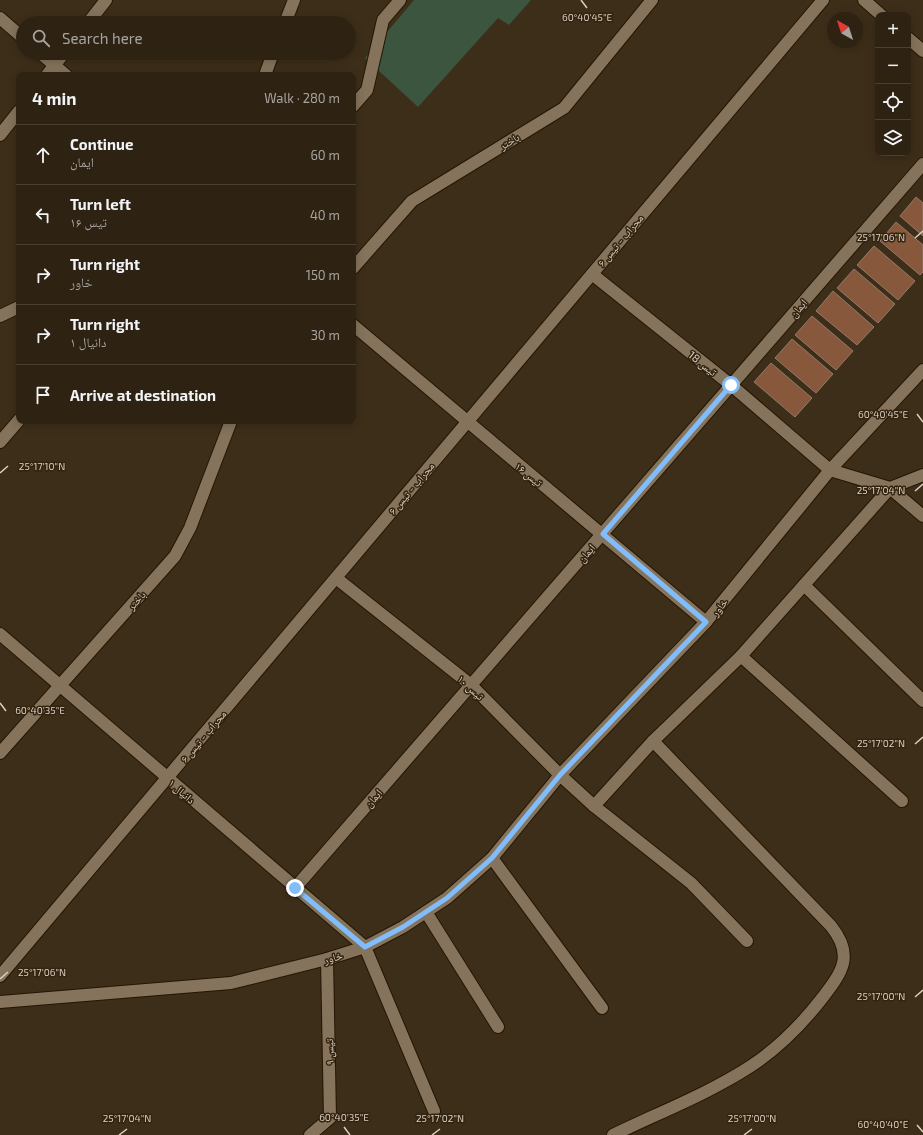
<!DOCTYPE html>
<html lang="en">
<head>
<meta charset="utf-8">
<style>
  body { margin:0; font-family:"Exo 2","Noto Naskh Arabic",sans-serif; background:#3a2f21; color:#f1f3f6 }
  .controls { position:absolute; right:12px; top:12px; display:grid; overflow:hidden; border-radius:8px; box-shadow:0 2px 10px #0003 }
  .controls button { width:36px; height:36px; display:grid; place-items:center; padding:0; border:0; border-bottom:1px solid #493f33; background:#2e2213; color:#f1f3f6; font:20px sans-serif }
  .compass { position:absolute; left:827px; top:12px; width:36px; height:36px; border-radius:50%; background:#2e2213; box-shadow:0 2px 10px #0003; rotate:321deg }
  .stop { position:absolute; width:12px; height:12px; margin:-9px; border:3px solid #80bdfa; border-radius:50%; background:#fff }
  .stop.end { background:#80bdfa; border-color:#fff; box-shadow:0 1px 4px #0008 }
  .list { margin:0; padding:0; list-style:none }
  h2 { display:flex; justify-content:space-between; align-items:center; height:52px; margin:0; padding:0 16px; font-size:17px }
  h2 small { font-size:13px; font-weight:400; color:#a7a4a0 }
  .list li { display:grid; grid-template-columns:26px 1fr auto; gap:12px; align-items:center; box-sizing:border-box; height:60px; padding:0 16px; border-top:1px solid #493f33 }
  .list b { display:block; font-size:15px; white-space:nowrap }
  .list p { margin:0; font-size:13px; white-space:nowrap; color:#a7a4a0 }
  .list em { font-size:13px; font-style:normal; color:#a7a4a0 }
  .icon { flex:none; width:22px; height:22px; fill:none; stroke:currentColor; stroke-width:2; stroke-linecap:round; stroke-linejoin:round }
  .map { position:relative; flex:none; width:923px; height:1135px; overflow:hidden }
  .search { position:absolute; background:#2e2213; box-shadow:0 2px 10px #0003; left:16px; top:16px; width:340px; height:44px; display:flex; align-items:center; gap:10px; box-sizing:border-box; padding:0 14px; border-radius:22px; color:#a7a4a0; font-size:15px }
  .panel { position:absolute; background:#2e2213; box-shadow:0 2px 10px #0003; left:16px; top:72px; width:340px; height:352px; border-radius:8px }
  .map>svg:first-child { display:block }
</style>
</head>
<body>
<div class="map">
<svg width="923" height="1135" viewBox="0 0 923 1135">
  <rect width="100%" height="100%" fill="#3d2e19"/>
  <polygon fill="#3b553f" points="414,0 531,0 509,25 498,18 418,107 365,58"/>
  <g fill="#87583c" stroke="#947a6a">
    <polygon points="916,197 923,203 923,236 900,216"/>
    <polygon points="896,222 923,245 923,272 920,275 880,241"/>
    <polygon points="874,246 915,281 898,300 857,265"/>
    <polygon points="854,269 895,304 878,323 837,288"/>
    <polygon points="833,291 874,327 857,345 816,311"/>
    <polygon points="812,316 853,351 836,370 795,335"/>
    <polygon points="792,339 833,374 816,393 775,358"/>
    <polygon points="771,363 812,398 795,417 754,382"/>
  </g>
  <g fill="none" stroke-linecap="round" stroke-linejoin="round">
    <defs>
      <g id="street">
        <polyline points="864,0 881,15"/>
        <polyline points="0,18 23,38"/>
        <polyline points="88,23 106,0"/>
        <polyline points="285,23 294,0"/>
        <polyline points="908,38 923,51"/>
        <polyline points="40,53 66,75"/>
        <polyline points="47,75 64,53"/>
        <polyline points="265,75 273,53"/>
        <polyline points="353,106 367,90 383,20 400,0"/>
        <polyline points="0,135 19,111"/>
        <polyline points="353,268 412,201 564,108 652,0"/>
        <polyline points="592,274 731,385 830,470 890,488 923,516"/>
        <polyline points="0,316 19,307"/>
        <polyline points="353,325 706,622"/>
        <polyline points="0,442 19,420"/>
        <polyline points="336,578 471,685 560,775 594,806 691,883 747,941"/>
        <polyline points="804,585 923,701"/>
        <polyline points="0,634 365,947 434,1111"/>
        <polyline points="741,656 902,801"/>
        <polyline points="0,753 175,556 190,528 231,421"/>
        <polyline points="594,806 653,741 741,656 890,488 923,475"/>
        <polyline points="492,858 602,1008"/>
        <polyline points="295,888 923,164"/>
        <polyline points="426,912 498,1027"/>
        <polyline points="0,976 823,0"/>
        <polyline points="310,1135 330,1118 327,959"/>
        <path d="M613,1135C658,1113 708,1094 751,1066C778,1048 803,1023 823,997C843,971 854,955 831,926L653,741"/>
      </g>
      <polyline id="secondary" points="0,1002 231,983 327,959 365,947 403,927 447,898 492,858 560,775 706,622 830,470 923,370"/>
    </defs>
    <use href="#street" stroke="#241602" stroke-width="14"/>
    <use href="#secondary" stroke="#241602" stroke-width="14"/>
    <use href="#street" stroke="#85735c" stroke-width="12"/>
    <use href="#secondary" stroke="#85735c" stroke-width="12"/>
  </g>
  <g fill="none" stroke-linecap="round" stroke-linejoin="round">
    <polyline stroke="#80bdfa" stroke-width="5" points="295,888 365,947 403,927 447,898 492,858 560,775 706,622 603,534 731,385"/>
  </g>
  <path fill="none" stroke="#d9cfc3" stroke-width="1.5" d="M581,0L587,8M915,238L923,231M917,414L923,422M0,473L8,466M915,491L923,484M0,703L6,711M915,744L923,737M0,979L8,972M915,997L923,990M917,1125L923,1132M344,1127L350,1135M119,1135L127,1129M432,1135L440,1129M744,1135L752,1129"/>
  <g text-anchor="middle" dominant-baseline="central" stroke-width="3" stroke-linejoin="round" paint-order="stroke">
    <g font-size="11" fill="#d9cfc3" stroke="#33240f">
      <text transform="translate(509 141) rotate(-31)">باختر</text>
      <text transform="translate(620 240) rotate(-50)">محراب - تیس ۶</text>
      <text transform="translate(798 308) rotate(-49)">ایمان</text>
      <text transform="translate(703 363) rotate(38)">تیس 18</text>
      <text transform="translate(529 474) rotate(39)">تیس ۱۶</text>
      <text transform="translate(411 488) rotate(-50)">محراب - تیس ۶</text>
      <text transform="translate(586 553) rotate(-49)">ایمان</text>
      <text transform="translate(136 600) rotate(-48)">باختر</text>
      <text transform="translate(719 607) rotate(-51)">خاور</text>
      <text transform="translate(471 687) rotate(42)">تیس ۱۰</text>
      <text transform="translate(203 736) rotate(-50)">محراب - تیس ۶</text>
      <text transform="translate(182 791) rotate(41)">دانیال ۱</text>
      <text transform="translate(373 798) rotate(-49)">ایمان</text>
      <text transform="translate(333 957) rotate(-16)">خاور</text>
      <text transform="translate(329 1052) rotate(-91)">تیس ۹</text>
    </g>
  </g>
  <g font-size="10" text-anchor="middle" fill="#d9cfc3" stroke="#33240f" stroke-width="3" stroke-linejoin="round" paint-order="stroke">
    <text x="587" y="21">60°40'45"E</text>
    <text x="881" y="241">25°17'06"N</text>
    <text x="883" y="418">60°40'45"E</text>
    <text x="42" y="470">25°17'10"N</text>
    <text x="881" y="494">25°17'04"N</text>
    <text x="40" y="714">60°40'35"E</text>
    <text x="881" y="747">25°17'02"N</text>
    <text x="42" y="976">25°17'06"N</text>
    <text x="881" y="1000">25°17'00"N</text>
    <text x="344" y="1121">60°40'35"E</text>
    <text x="127" y="1122">25°17'04"N</text>
    <text x="440" y="1122">25°17'02"N</text>
    <text x="752" y="1122">25°17'00"N</text>
    <text x="883" y="1128">60°40'40"E</text>
  </g>
</svg>
<div class="controls">
<button>+</button>
<button>−</button>
<button><svg class="icon" aria-label="locate" viewBox="0 0 24 24"><circle cx="12" cy="12" r="6"/><path d="M12 2v4M12 18v4M2 12h4M18 12h4"/></svg></button>
<button><svg class="icon" aria-label="layers" viewBox="0 0 24 24"><path d="M12 4l9 5-9 5-9-5zM3 14l9 5 9-5"/></svg></button>
</div>
<svg class="compass" viewBox="-18 -18 36 36"><path d="M0-13l5 13h-10z" fill="#e53935"/><path d="M0 13l5-13h-10z" fill="#a7a4a0"/></svg>
<div class="stop" style="left:731px;top:385px"></div>
<div class="stop end" style="left:295px;top:888px"></div>
<div class="search"><svg class="icon" aria-label="search" viewBox="0 0 24 24"><circle cx="10" cy="10" r="6"/><path d="M15 15l6 6"/></svg>Search here</div>
<section class="panel">
<h2>4 min<small>Walk · 280 m</small></h2>
<ul class="list">
<li><svg class="icon" aria-label="ahead" viewBox="0 0 24 24"><path d="M12 20V5M6 11l6-6 6 6"/></svg><div><b>Continue</b><p>ایمان</p></div><em>60 m</em></li>
<li><svg class="icon" aria-label="left" viewBox="0 0 24 24"><path d="M17 20v-9H6M10 6l-5 5 5 5"/></svg><div><b>Turn left</b><p>تیس ۱۶</p></div><em>40 m</em></li>
<li><svg class="icon" aria-label="right" viewBox="0 0 24 24"><path d="M7 20v-9h11M14 6l5 5-5 5"/></svg><div><b>Turn right</b><p>خاور</p></div><em>150 m</em></li>
<li><svg class="icon" aria-label="right" viewBox="0 0 24 24"><path d="M7 20v-9h11M14 6l5 5-5 5"/></svg><div><b>Turn right</b><p>دانیال ۱</p></div><em>30 m</em></li>
<li><svg class="icon" aria-label="arrive" viewBox="0 0 24 24"><path d="M6 21V4h12l-3 4 3 4H6"/></svg><div><b>Arrive at destination</b></div></li>
</ul>
</section>
</div>
</body>
</html>
